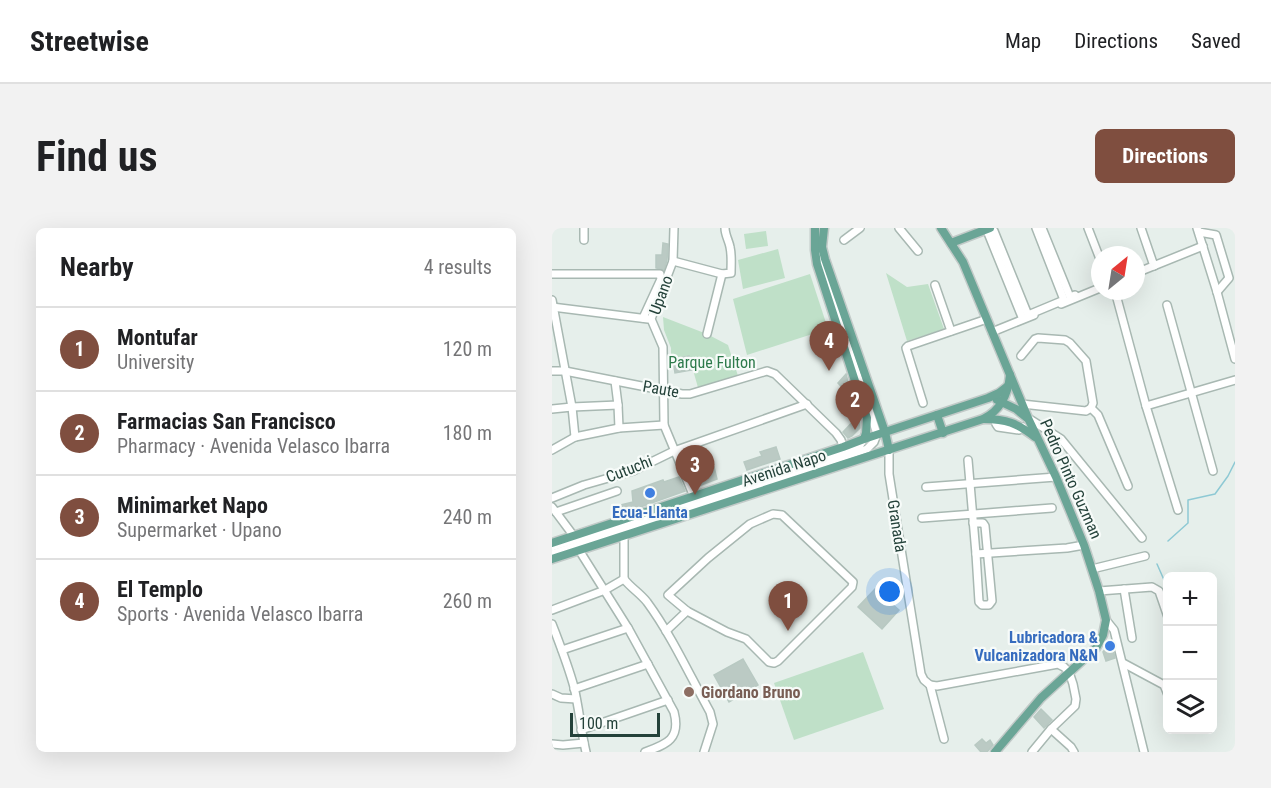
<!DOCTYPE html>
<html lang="en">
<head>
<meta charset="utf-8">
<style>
  body { margin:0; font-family:"Roboto Condensed",sans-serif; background:#f2f2f2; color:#202124 }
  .controls { position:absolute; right:18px; bottom:18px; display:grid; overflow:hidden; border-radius:9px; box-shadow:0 6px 24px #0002 }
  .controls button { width:54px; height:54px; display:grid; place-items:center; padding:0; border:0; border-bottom:2px solid #e0e0e0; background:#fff; color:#202124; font:30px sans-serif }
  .compass { position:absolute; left:539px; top:18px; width:54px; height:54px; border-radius:50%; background:#fff; box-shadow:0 6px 24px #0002; rotate:30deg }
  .scale { position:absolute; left:18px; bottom:15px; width:90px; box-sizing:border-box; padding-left:6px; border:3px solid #24423a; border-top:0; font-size:16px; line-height:21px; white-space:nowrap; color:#24423a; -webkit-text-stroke:4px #f7fbf9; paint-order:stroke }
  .you { position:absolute; left:338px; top:364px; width:21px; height:21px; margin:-15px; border:4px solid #fff; border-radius:50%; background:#1a73e8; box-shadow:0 0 0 9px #1a73e833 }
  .badge { display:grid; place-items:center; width:39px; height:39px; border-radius:50%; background:#7f4e3f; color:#fff; font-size:20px; font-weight:700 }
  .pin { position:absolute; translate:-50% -50px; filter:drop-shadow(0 2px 3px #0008) }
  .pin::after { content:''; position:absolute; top:32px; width:21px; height:18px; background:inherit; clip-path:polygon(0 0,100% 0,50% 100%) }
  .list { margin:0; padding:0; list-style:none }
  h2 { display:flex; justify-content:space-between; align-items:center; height:78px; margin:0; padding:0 24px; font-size:26px }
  h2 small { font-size:20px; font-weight:400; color:#757577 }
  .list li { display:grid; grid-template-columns:39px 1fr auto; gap:18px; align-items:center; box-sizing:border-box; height:84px; padding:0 24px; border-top:2px solid #e0e0e0 }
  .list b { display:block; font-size:22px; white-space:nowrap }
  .list p { margin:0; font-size:20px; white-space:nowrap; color:#757577 }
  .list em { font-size:20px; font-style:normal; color:#757577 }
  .icon { flex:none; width:33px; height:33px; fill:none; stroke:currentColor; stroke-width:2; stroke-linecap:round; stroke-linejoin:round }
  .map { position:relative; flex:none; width:683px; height:524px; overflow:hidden; border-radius:9px }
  header { display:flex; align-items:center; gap:36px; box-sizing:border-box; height:84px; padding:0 30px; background:#fff; border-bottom:2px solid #e0e0e0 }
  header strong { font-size:28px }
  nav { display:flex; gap:33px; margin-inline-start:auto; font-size:21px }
  .intro { display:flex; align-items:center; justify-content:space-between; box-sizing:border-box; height:144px; padding:0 36px }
  h1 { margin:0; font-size:42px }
  .button { padding:15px 27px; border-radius:9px; background:#7f4e3f; color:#fff; font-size:21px; font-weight:700 }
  main { display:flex; gap:36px; padding:0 36px }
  aside { flex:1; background:#fff; border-radius:9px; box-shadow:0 6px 24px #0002 }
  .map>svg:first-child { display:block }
</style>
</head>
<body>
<header>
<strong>Streetwise</strong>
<nav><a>Map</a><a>Directions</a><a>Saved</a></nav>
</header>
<div class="intro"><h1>Find us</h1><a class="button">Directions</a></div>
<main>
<aside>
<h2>Nearby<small>4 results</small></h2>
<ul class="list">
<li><span class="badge">1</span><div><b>Montufar</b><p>University</p></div><em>120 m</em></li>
<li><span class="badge">2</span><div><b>Farmacias San Francisco</b><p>Pharmacy · Avenida Velasco Ibarra</p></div><em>180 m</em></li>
<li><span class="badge">3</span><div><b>Minimarket Napo</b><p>Supermarket · Upano</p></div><em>240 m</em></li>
<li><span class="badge">4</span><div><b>El Templo</b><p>Sports · Avenida Velasco Ibarra</p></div><em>260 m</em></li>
</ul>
</aside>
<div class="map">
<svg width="683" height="524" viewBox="0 0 683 524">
  <rect width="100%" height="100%" fill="#e6efeb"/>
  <g fill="#bfe0c8">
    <polygon points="214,3 216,18 194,21 192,6"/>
    <polygon points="226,21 233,50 191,61 186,32"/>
    <polygon points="334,45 355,59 376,56 392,101 355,113"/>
    <polygon points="258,46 276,101 195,127 181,71"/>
    <polygon points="111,89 155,106 176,117 187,151 147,163 137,128 119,130 119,120 112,102"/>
    <polygon points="311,424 332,481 242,512 222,455"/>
  </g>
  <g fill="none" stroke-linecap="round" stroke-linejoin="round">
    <g stroke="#8ec9d4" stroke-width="1.5">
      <polyline points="616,313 636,295 636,272 663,266 676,248 683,234"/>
      <polyline points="605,336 616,361"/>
    </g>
  </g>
  <g fill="#bbcac4" stroke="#b8c9c2" stroke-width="1.5">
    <polygon points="111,15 116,16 115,32 112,42 104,40 104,27 110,27"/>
    <polygon points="137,128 140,142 123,145 121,131"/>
    <polygon points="294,146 298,162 295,165 286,155"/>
    <polygon points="307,187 308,200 300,208 296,210 291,204"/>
    <polygon points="224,219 228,231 195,242 192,234 210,228 208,224"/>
    <polygon points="162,239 165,251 144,259 139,247"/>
    <polygon points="127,249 133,263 66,287 68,277 81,274 80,263 111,252 112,254"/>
    <polygon points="323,361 347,382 330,401 306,379"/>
    <polygon points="559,414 563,430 554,433 551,424"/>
    <polygon points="191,431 206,457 177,474 162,447"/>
    <polygon points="489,481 500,492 492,500 482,489"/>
    <polygon points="430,511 434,515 438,512 441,517 435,524 429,524 423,517"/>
  </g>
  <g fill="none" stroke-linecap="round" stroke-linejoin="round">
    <defs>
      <g id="minor">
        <polyline points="122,0 121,33 99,91 111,119 112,197 142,269"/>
        <polyline points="347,0 366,23"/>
        <polyline points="490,0 518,69 523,67"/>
        <polyline points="536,0 548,31"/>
        <polyline points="589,0 602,38"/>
        <polyline points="645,0 665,64 683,131"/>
        <polyline points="442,3 476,87 512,72 484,0"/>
        <polyline points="647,4 664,7 677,50 665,64"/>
        <polyline points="436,5 470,89"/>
        <polyline points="32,12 32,0"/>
        <polyline points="292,12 308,0"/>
        <path d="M121,33L170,46L179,45C179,36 180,28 178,19C177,13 173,7 173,0"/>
        <polyline points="584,45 651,18"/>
        <polyline points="0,46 108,46 109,51 91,90"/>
        <polyline points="383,57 399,103"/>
        <polyline points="563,63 594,178 626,282"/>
        <polyline points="0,72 20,179 23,209"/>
        <polyline points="509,76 548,60"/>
        <polyline points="615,77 661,243"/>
        <polyline points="0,79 96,91"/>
        <polyline points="440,104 482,87"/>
        <polyline points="155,106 170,46"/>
        <polyline points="469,128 483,111 486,110 513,112 518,115 534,133 541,175 539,180 534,183 470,176"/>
        <polyline points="0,143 13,143 130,166 138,166 215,143 223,146 284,205 289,212 291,219"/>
        <polyline points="63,153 66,177 67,200"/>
        <polyline points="371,175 354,120 356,118 435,91"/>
        <polyline points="594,178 683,152"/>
        <polyline points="539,180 546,187 576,258"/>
        <polyline points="0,181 20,179 66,177"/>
        <polyline points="476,190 509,211 590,310"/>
        <polyline points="442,191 444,196 446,199 467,202 471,199"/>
        <polyline points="0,222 23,209 67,200 112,197"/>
        <polyline points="337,222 337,246 369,446 372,452 378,457 392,511"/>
        <polyline points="275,228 306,220 312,211"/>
        <polyline points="416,232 424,326 515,320 532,317"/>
        <polyline points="374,259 504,249"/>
        <polyline points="0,270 32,257 81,243 122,223 255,176"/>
        <polyline points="0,279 21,307"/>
        <polyline points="4,284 65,263"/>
        <polygon points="221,286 230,287 301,354 300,359 226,433 222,435 217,434 194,411 175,404 135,383 116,367 156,330 198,296"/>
        <polyline points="370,290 500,280"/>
        <polyline points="421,295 431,295 433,298 440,373 437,377 430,377 427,374 424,326"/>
        <polyline points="72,308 72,351"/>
        <polyline points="0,319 140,274 245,238"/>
        <path d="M27,322L76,400L122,484C129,511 115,516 93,524"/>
        <polyline points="0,326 315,221 322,214 325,206 272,46 269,28"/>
        <polyline points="540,341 593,328"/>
        <path d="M72,351C79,360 88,365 95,374C120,408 138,448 158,484L161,496L152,524"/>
        <polyline points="572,361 580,410"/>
        <polyline points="547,363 600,359 607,363 616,389"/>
        <polyline points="0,382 53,362 72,351"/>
        <polyline points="554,392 562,402 592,524"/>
        <path d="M0,396C8,417 16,437 22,459C27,480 29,503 34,524"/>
        <polyline points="114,403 135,383"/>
        <polyline points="10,422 76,400"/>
        <polyline points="571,435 612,457 616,467"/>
        <polyline points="378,457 385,458 506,436 512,439 517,444 521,456 524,471 523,478 499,501 480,524"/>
        <polyline points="22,461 96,436"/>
        <polyline points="0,466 9,470 24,471"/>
        <polyline points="499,501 519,519 522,524"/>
        <polyline points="29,502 116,472"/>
        <polyline points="0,516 11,517 32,515"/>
      </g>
      <g id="major">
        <polyline points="263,0 263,22 265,36 315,190 314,205 312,211"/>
        <polyline points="272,0 270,19 273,31 333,204 337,222"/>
        <polyline points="389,0 411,34 476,190 504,249 532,317 547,363 554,392 551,407 544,420 489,470 443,524"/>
        <polyline points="399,15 438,0"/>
        <polyline points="445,172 464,181 475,190"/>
        <polyline points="385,187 391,205"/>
        <path d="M432,191C454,191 465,195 483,209"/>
        <polyline points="0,315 291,219 312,211 436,170 447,165 456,158"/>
        <path d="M0,331L431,191C449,182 456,167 458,147"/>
      </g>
    </defs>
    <use href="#minor" stroke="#a8b8b2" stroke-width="10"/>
    <use href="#major" stroke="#c2cac8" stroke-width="11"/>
    <use href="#minor" stroke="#fff" stroke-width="7"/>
    <use href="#major" stroke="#6aa596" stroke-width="8"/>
  </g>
  <g fill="#3f7fe0" stroke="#f7fbf9" stroke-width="2">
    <circle cx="98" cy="265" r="6"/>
    <circle cx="558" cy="418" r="6"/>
  </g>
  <circle fill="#8d6e63" stroke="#f7fbf9" stroke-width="2" cx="137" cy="464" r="6"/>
  <g text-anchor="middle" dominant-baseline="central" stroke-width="4.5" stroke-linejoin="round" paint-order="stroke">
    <g font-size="16" fill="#24423a" stroke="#f7fbf9">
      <text transform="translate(109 67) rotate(-70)">Upano</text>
      <text transform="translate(109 161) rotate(10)">Paute</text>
      <text transform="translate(232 240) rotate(-18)">Avenida Napo</text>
      <text transform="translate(77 241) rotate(-21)">Cutuchi</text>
      <text transform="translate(519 251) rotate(66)">Pedro Pinto Guzman</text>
      <text transform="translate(345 298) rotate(81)">Granada</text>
    </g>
    <g font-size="16" fill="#2d7a4b" stroke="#f7fbf9">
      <text x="160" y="134">Parque Fulton</text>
    </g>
    <g font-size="16" font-weight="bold" fill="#366cbe" stroke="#f7fbf9">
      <text x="98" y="284">Ecua-Llanta</text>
      <text x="546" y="409" text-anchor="end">Lubricadora &amp;<tspan x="546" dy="18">Vulcanizadora N&amp;N</tspan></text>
    </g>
    <g font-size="16" font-weight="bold" fill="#785e54" stroke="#f7fbf9" text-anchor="start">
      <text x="149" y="464">Giordano Bruno</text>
    </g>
  </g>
</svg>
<div class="controls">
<button>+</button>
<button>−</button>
<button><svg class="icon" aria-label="layers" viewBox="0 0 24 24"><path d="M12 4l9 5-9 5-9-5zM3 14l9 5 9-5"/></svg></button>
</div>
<svg class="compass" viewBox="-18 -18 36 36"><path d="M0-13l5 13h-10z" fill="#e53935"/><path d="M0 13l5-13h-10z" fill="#757577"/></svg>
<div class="scale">100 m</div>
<div class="you"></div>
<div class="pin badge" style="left:236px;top:403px">1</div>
<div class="pin badge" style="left:303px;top:202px">2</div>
<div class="pin badge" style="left:143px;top:267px">3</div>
<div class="pin badge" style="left:277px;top:143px">4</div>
</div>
</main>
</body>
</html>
